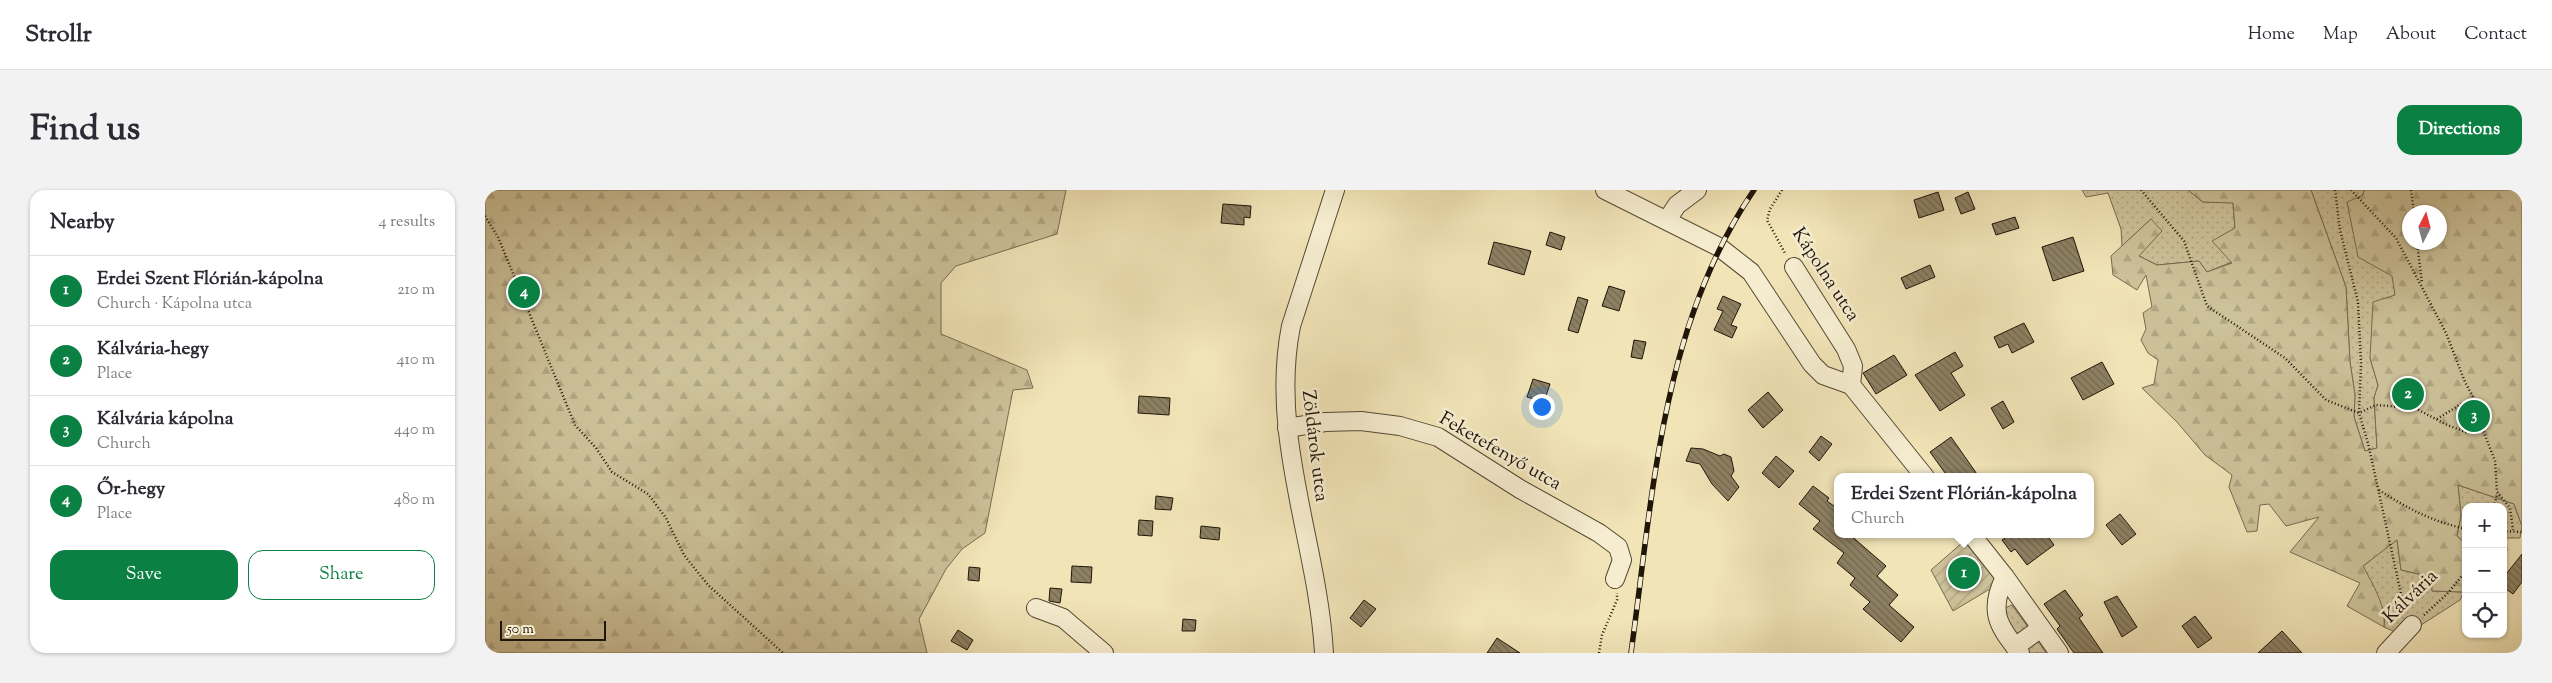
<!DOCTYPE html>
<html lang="en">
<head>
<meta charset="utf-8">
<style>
  body { margin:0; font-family:"Sorts Mill Goudy",serif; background:#f2f2f3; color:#2b2b33 }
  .controls { position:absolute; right:15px; bottom:15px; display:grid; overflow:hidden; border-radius:10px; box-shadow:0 1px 4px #0004 }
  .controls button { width:45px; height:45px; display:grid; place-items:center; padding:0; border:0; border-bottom:1px solid #e1e1e2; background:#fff; color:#2b2b33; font:25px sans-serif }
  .compass { position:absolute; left:1917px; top:15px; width:45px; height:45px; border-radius:50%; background:#fff; box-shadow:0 1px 4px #0004; rotate:6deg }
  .scale { position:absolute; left:15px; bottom:12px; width:106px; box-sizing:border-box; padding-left:5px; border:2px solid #201509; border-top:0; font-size:14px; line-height:18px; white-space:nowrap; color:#201509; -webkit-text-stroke:4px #f6edd0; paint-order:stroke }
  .you { position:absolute; left:1056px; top:216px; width:18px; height:18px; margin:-12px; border:4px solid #fff; border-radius:50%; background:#1a73e8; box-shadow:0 0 0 8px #1a73e833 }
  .badge { display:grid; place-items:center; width:32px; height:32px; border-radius:50%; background:#0b8043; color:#fff; font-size:16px; font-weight:700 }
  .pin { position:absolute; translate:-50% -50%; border:2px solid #fff; box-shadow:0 1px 5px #0006 }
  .popup { position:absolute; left:1349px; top:283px; width:260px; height:65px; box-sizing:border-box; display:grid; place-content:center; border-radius:10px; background:#fff; filter:drop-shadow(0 1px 4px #0005); font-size:16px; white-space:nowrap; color:#7c7c81 }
  .popup b { font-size:19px; color:#2b2b33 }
  .popup::after { content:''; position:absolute; left:50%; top:100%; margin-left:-10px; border:10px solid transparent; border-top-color:#fff }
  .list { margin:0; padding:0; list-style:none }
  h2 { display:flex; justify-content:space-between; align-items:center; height:65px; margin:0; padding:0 20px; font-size:21px }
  h2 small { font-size:16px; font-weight:400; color:#7c7c81 }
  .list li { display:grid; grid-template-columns:32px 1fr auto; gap:15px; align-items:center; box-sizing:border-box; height:70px; padding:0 20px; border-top:1px solid #e1e1e2 }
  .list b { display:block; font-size:19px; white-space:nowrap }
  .list p { margin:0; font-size:16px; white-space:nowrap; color:#7c7c81 }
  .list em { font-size:16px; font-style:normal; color:#7c7c81 }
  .actions { display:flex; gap:10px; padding:15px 20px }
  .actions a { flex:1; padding:11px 0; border:1px solid #0b8043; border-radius:15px; text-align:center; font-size:18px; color:#0b8043 }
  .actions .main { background:#0b8043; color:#fff }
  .icon { flex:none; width:28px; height:28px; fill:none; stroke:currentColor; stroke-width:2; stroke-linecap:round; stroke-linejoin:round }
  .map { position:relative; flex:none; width:2037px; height:463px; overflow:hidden; border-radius:15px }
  header { display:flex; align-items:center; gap:30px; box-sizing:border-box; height:70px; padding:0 25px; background:#fff; border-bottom:1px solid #e1e1e2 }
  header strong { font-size:24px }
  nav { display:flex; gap:28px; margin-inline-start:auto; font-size:18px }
  .intro { display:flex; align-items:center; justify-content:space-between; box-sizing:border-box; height:120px; padding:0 30px }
  h1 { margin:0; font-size:35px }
  .button { padding:12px 22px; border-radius:15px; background:#0b8043; color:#fff; font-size:18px; font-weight:700 }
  main { display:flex; gap:30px; padding:0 30px }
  aside { flex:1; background:#fff; border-radius:15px; box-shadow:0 1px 4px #0004 }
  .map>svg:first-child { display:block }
</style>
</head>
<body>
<header>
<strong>Strollr</strong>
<nav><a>Home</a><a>Map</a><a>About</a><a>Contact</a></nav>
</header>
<div class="intro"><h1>Find us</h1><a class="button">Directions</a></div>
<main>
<aside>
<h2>Nearby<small>4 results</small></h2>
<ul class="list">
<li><span class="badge">1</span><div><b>Erdei Szent Flórián-kápolna</b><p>Church · Kápolna utca</p></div><em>210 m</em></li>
<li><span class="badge">2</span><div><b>Kálvária-hegy</b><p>Place</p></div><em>410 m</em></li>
<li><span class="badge">3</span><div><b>Kálvária kápolna</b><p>Church</p></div><em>440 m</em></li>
<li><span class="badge">4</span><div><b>Őr-hegy</b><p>Place</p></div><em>480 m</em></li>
</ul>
<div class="actions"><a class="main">Save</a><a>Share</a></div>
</aside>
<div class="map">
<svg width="2037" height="463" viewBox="0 0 2037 463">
  <defs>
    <pattern id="grass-dots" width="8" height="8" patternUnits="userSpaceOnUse" patternTransform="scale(1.25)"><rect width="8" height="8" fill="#cdc199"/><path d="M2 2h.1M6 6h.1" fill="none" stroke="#b0a582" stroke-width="1.8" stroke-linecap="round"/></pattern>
    <pattern id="forest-firs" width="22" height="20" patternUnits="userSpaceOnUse" patternTransform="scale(1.25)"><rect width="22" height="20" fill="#cdc199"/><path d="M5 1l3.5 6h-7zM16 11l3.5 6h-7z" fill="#b0a582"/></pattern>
    <pattern id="garden-furrows" width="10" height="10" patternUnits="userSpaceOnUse" patternTransform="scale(1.25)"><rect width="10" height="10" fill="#cdc199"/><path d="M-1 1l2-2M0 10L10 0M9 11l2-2" fill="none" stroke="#b0a582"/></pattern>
    <pattern id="building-back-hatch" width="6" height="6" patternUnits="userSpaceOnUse" patternTransform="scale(1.25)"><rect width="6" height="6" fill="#8d8163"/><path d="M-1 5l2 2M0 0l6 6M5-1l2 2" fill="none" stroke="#736850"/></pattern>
  </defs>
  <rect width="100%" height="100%" fill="#f1e4b7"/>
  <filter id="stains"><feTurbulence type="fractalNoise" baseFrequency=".004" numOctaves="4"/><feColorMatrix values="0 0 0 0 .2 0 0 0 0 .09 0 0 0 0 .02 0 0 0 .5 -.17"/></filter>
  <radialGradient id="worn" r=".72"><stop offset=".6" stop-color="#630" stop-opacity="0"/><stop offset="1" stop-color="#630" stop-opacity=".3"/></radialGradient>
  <g fill="url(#grass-dots)" stroke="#766b51">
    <polygon points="1597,0 1703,0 1718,12 1748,12 1750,38 1747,72 1722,82 1714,71 1672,75 1654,66 1666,29 1637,56 1636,39 1623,3 1601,7"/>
    <polygon points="1826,0 1879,0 1878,5 1908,86 1910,105 1885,168 1893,195 1889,208 1892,258 1880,261 1869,227 1870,205 1865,172 1861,97"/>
    <polygon points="1973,295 2029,314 2037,336 2035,348 2021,348 2022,361 2018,365 2018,317 1981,317 1981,354 1972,346 1976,325"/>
    <polygon points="1912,349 1916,380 1947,387 1947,401 1979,402 1975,410 1919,446 1899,437 1900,425 1878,376"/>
    <polygon points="1527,415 1545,440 1532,449 1519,432 1520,418"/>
    <polygon points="1551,448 1561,463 1544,463 1541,459"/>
  </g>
  <g fill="url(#forest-firs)" stroke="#766b51" fill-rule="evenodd">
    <polygon points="0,0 581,0 572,44 471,76 456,93 456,144 542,180 548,198 528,200 500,343 477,359 461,379 434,429 442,463 0,463"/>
    <path d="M1703,0H1826L1861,97L1865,172L1870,205L1869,227L1880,261L1892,258L1889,208L1893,195L1885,168L1888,112L1910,105L1907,86L1873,67L1862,12L1878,5L1879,0H2037V336L2029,314L1973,295L1976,325L1972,346L1981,354L1979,402L1947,401V387L1916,380L1912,350L1878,376C1888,395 1901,415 1899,437L1862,416L1875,393L1805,362L1834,327L1801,336L1784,314L1775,315L1772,341L1762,342L1744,297L1747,285L1720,265L1692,232L1657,198L1669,194L1673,170L1663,163L1656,150L1661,139L1658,123L1667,117L1661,85L1652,100L1628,85L1626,66L1666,29L1677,41L1654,66L1672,75L1714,71L1722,82L1747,73L1727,51L1750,38L1748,13L1718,12ZM1924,22H1954V52H1924Z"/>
  </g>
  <polygon fill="url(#garden-furrows)" stroke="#766b51" points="1477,353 1486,353 1515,389 1505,399 1468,421 1446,380"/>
  <g fill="url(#building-back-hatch)" stroke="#201509">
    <polygon points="1453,2 1459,20 1434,28 1429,10"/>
    <polygon points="1483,2 1490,19 1476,24 1470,8"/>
    <polygon points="738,14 766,16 765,28 759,27 759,35 736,33"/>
    <polygon points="1530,27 1534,38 1511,45 1507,34"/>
    <polygon points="1065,42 1080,47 1076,60 1061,55"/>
    <polygon points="1588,47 1599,81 1568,91 1557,57"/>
    <polygon points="1009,52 1046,61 1039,85 1003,74"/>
    <polygon points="1445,75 1450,87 1421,99 1416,88"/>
    <polygon points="1124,96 1140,101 1134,121 1117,116"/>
    <polygon points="1238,106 1256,114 1246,135 1252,137 1247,148 1229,140 1238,121 1232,119"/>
    <polygon points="1093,107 1103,110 1093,143 1083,140"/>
    <polygon points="1539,133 1549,152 1527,163 1523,154 1514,158 1509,147"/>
    <polygon points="1149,150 1161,152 1157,169 1146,167"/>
    <polygon points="1470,162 1478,176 1466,183 1480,205 1455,221 1430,185"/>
    <polygon points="1409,165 1422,185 1391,204 1378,183"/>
    <polygon points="1617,172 1629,194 1598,210 1586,188"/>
    <polygon points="1048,189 1065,194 1059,212 1042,207"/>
    <polygon points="1283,202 1298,220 1278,238 1263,220"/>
    <polygon points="654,206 685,208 684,225 653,223"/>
    <polygon points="1518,211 1529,232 1518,239 1506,218"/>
    <polygon points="1336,246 1347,254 1334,271 1324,262"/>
    <polygon points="1466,247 1494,287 1463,287 1445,262"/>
    <polygon points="1206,258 1218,259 1235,266 1239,264 1246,267 1249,281 1246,286 1254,297 1243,311 1227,294 1215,274 1201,271"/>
    <polygon points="1291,266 1309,281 1294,298 1277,283"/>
    <polygon points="1328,296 1344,308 1342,311 1353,319 1353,344 1364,344 1401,376 1392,386 1413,405 1404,415 1429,437 1416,452 1378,419 1385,412 1365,395 1370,388 1352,373 1359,363 1328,339 1335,331 1314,314"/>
    <polygon points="671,306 688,308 686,320 670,319"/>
    <polygon points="1635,324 1651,344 1637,355 1621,335"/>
    <polygon points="654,330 668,331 667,346 653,345"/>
    <polygon points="716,336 735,338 734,350 715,348"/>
    <polygon points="1526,344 1561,344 1569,355 1542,375 1530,359 1526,362 1517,350"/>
    <polygon points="2037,364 2037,392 2028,404 2018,397 2018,388"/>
    <polygon points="1487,374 1490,385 1473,390 1470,389 1468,386 1470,378"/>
    <polygon points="587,376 607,377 606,393 586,392"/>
    <polygon points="484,377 495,378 494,391 483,390"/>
    <polygon points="565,398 577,399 575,413 564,411"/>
    <polygon points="1580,400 1598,425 1594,428 1618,463 1589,463 1572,439 1575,436 1559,414"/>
    <polygon points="1632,406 1652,437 1637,447 1619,412"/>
    <polygon points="879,410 891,419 876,437 865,428"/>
    <polygon points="1710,426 1727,448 1713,458 1697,436"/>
    <polygon points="698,429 711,430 710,441 697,441"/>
    <polygon points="473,440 488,450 482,460 466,451"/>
    <polygon points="1797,441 1817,463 1773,463"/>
    <polygon points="1012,448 1035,463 1002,463"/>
  </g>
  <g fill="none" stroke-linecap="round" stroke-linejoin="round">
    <defs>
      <g id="minor">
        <polyline points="1120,0 1234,57 1266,82 1327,174 1338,185 1366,195 1440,287"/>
        <polyline points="1182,30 1192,15 1212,0"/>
        <polyline points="1309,77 1361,159 1368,176 1366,195"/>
        <polyline points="802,238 840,232 876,231 915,236 953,247 1035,299 1114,343 1133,357 1137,370 1130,389"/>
        <polyline points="1486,344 1520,387 1574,463"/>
        <path d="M1520,387C1503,421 1513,436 1535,463"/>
        <polyline points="551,418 578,428 619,463"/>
        <polyline points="1530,457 1556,438"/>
        <path d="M839,463C833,354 784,247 806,136L850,0"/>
        <polyline points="1901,463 1927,435"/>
      </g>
    </defs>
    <use href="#minor" stroke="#544934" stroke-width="20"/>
    <g stroke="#201509" stroke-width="2.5" stroke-dasharray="1 2.5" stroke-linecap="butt">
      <polyline points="1297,0 1285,19 1282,30 1301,65"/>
      <polyline points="1656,0 1699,51 1722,116 1800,168 1841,210 1874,223 1891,215 1930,218 1962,235 1981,242 1998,240"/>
      <polyline points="1850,0 1855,40 1873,112 1876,173 1874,223 1883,253 1920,422"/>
      <polyline points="1866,0 1911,48 1961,143 1980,192 1999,227 1998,240 2010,271 2012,302 2025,318 2028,340"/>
      <polyline points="1926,0 1929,22"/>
      <polyline points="0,26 13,47 90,235 111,258 127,282 163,304 181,328 199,365 223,395 298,463"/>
      <polyline points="1932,52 1937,93"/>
      <polyline points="1952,229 1976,214 1990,210"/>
      <path d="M1894,300C1921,318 1949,332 1981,339"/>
      <polyline points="2009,317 2012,304"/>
      <polyline points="2018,341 2037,342"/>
      <polyline points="1939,425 1962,404 1981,381"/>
      <polyline points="1114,463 1117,445 1132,410 1132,403"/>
    </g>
    <use href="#minor" stroke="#f6edd0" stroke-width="18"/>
    <defs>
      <path id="rail" d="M1146,463C1168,305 1176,136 1269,0"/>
    </defs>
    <use href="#rail" stroke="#201509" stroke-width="5.5"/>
    <use href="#rail" stroke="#f6edd0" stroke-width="4" stroke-dasharray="11" stroke-linecap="butt"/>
  </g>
  <g text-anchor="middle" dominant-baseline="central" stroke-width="5" stroke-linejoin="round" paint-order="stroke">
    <g font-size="19" fill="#201509" stroke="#f6edd0">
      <text transform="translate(1340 85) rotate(57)">Kápolna utca</text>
      <text transform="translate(829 256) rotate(83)">Zöldárok utca</text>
      <text transform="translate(1015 262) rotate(30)">Feketefenyő utca</text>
      <text transform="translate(1926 407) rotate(-44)">Kálvária</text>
    </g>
  </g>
  <rect width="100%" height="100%" filter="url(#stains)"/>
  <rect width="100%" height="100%" fill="url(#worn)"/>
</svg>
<div class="controls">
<button>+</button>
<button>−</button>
<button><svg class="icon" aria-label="locate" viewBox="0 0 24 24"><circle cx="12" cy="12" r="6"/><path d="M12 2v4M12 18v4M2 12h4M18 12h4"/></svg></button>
</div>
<svg class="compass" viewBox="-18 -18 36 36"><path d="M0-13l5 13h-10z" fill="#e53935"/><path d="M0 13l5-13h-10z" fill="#7c7c81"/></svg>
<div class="scale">50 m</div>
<div class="you"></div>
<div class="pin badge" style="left:1479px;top:383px">1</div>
<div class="popup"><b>Erdei Szent Flórián-kápolna</b>Church</div>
<div class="pin badge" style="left:1923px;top:204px">2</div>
<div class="pin badge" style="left:1989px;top:226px">3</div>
<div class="pin badge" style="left:39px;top:102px">4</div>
</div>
</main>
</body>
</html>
